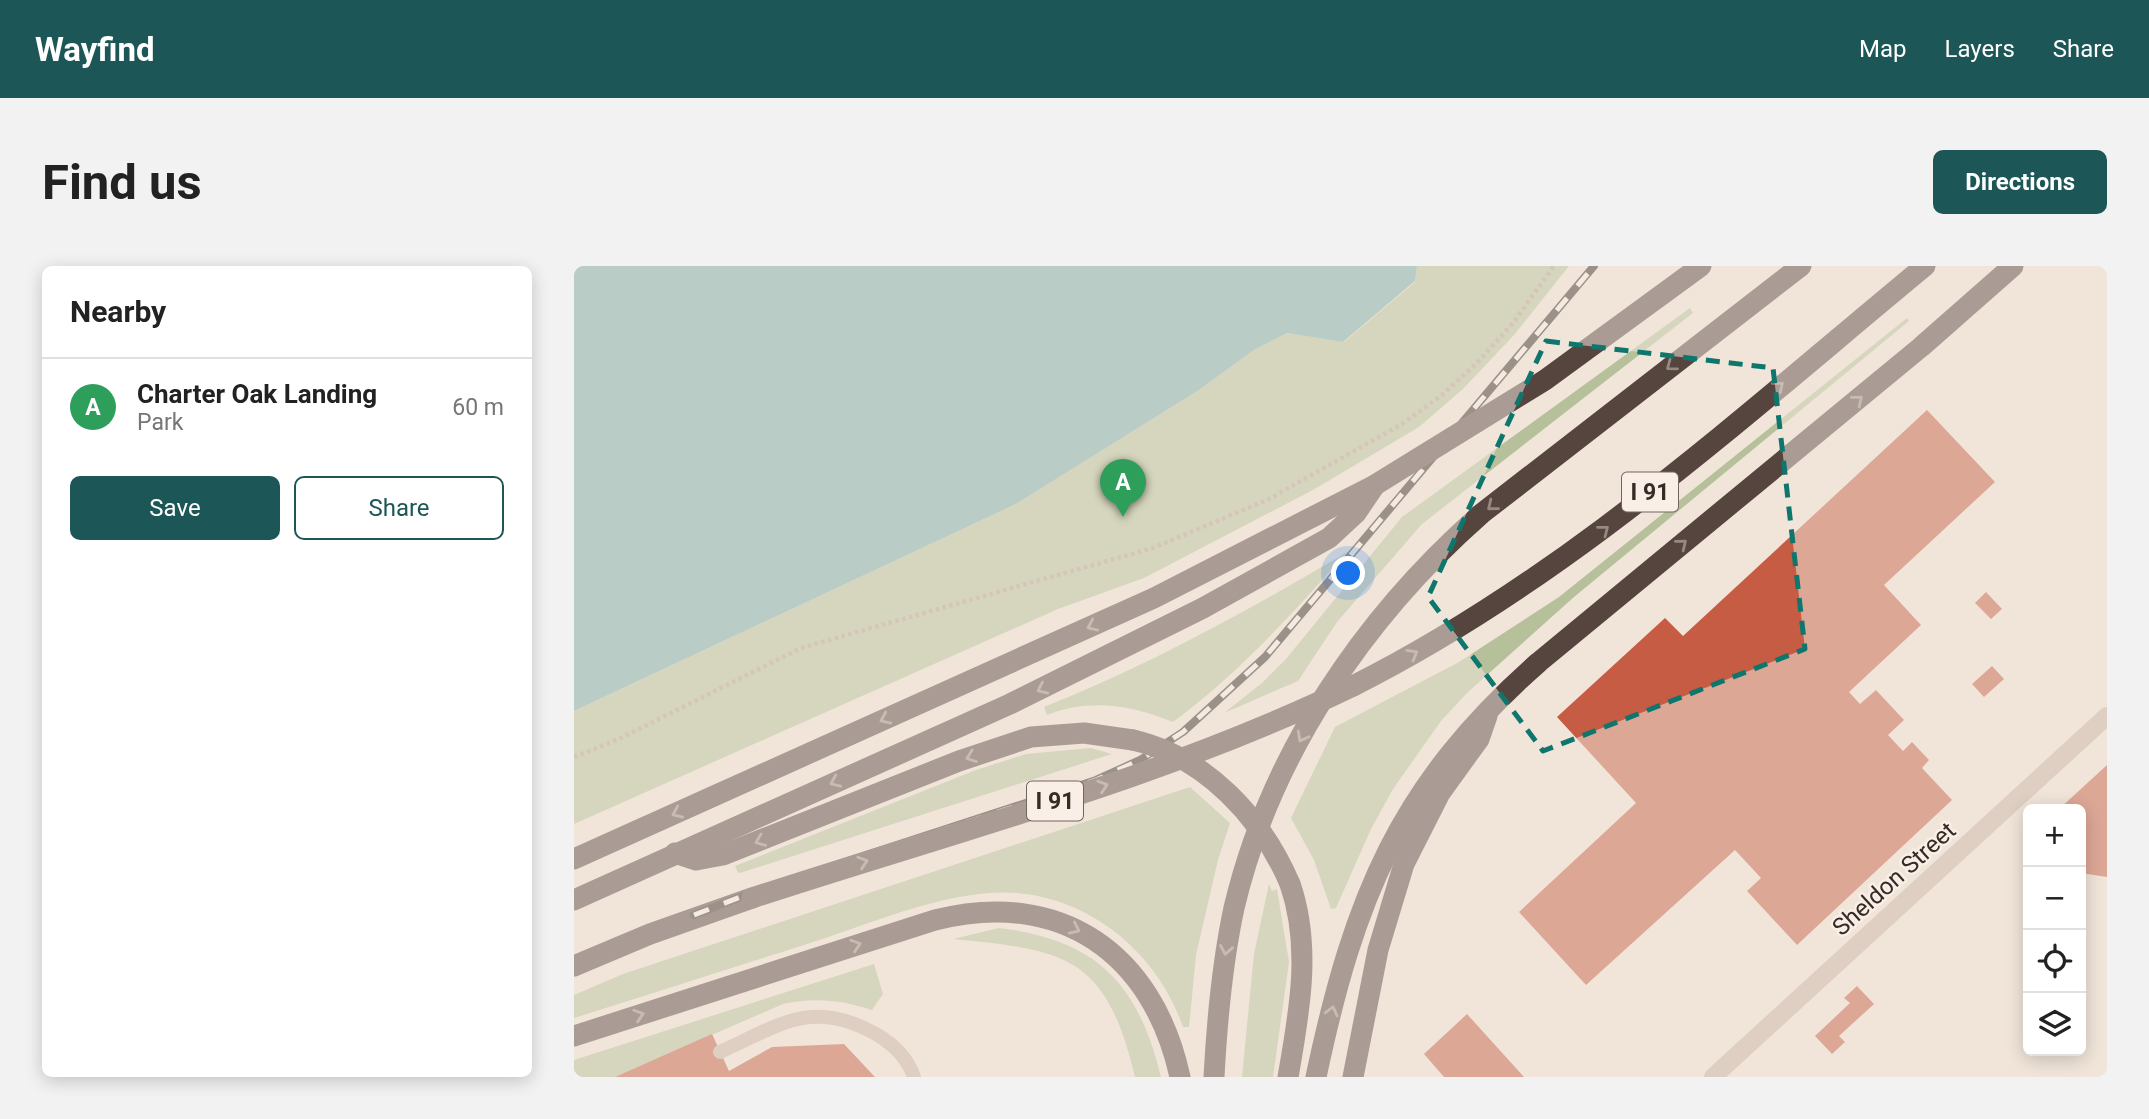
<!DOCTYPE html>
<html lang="en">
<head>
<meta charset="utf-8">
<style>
  body { margin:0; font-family:Roboto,sans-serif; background:#f2f2f2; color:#222 }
  .controls { position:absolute; right:21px; bottom:21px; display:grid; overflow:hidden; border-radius:10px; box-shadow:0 4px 18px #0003 }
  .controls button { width:63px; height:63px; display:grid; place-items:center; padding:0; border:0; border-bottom:2px solid #e0e0e0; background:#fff; color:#222; font:35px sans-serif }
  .you { position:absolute; left:775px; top:308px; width:24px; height:24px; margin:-18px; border:5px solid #fff; border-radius:50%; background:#1a73e8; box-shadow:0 0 0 10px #1a73e833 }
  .badge { display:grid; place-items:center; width:46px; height:46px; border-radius:50%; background:#1d5657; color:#fff; font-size:23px; font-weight:700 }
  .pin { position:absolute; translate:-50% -58px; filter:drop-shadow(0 2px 4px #0008) }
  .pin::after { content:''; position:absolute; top:37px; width:24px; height:21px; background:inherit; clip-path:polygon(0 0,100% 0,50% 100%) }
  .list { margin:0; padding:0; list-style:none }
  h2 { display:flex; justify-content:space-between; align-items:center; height:91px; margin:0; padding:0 28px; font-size:30px }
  h2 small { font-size:23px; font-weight:400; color:#767676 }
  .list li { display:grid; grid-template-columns:46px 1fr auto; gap:21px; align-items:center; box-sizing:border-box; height:98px; padding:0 28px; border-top:2px solid #e0e0e0 }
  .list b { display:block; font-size:26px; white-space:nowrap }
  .list p { margin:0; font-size:23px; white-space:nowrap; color:#767676 }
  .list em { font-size:23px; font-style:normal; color:#767676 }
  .actions { display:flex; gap:14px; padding:21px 28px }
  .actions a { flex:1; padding:16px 0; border:2px solid #1d5657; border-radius:10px; text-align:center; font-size:24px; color:#1d5657 }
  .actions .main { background:#1d5657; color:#fff }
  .icon { flex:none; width:38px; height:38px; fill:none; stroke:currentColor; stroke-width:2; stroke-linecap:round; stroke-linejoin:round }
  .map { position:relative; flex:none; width:1533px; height:811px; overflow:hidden; border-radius:10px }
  header { display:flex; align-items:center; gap:42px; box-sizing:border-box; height:98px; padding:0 35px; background:#1d5657; color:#fff }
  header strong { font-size:33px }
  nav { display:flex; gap:38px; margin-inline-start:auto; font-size:24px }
  .intro { display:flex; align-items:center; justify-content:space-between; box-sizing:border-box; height:168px; padding:0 42px }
  h1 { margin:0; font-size:49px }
  .button { padding:18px 32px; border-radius:10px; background:#1d5657; color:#fff; font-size:24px; font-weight:700 }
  main { display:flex; gap:42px; padding:0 42px }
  aside { flex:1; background:#fff; border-radius:10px; box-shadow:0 4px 18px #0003 }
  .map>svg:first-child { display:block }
</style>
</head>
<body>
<header>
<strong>Wayfind</strong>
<nav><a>Map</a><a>Layers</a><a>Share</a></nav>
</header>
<div class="intro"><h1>Find us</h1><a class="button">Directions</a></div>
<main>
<aside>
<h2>Nearby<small></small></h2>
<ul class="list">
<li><span class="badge" style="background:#2e9e5b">A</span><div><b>Charter Oak Landing</b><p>Park</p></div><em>60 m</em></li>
</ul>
<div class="actions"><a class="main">Save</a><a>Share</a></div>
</aside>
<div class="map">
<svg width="1533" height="811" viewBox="0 0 1533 811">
  <rect width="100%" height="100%" fill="#f1e5da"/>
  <g fill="#b6c09a">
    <polygon points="843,0 995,0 940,69 889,123 845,161 739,224 570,312 484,343 0,558 0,445 442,238 625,124 680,84 713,67 770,76 841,16"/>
    <polygon points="1116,42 1119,47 848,258 763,356 724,415 650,447 688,417 712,393 828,251"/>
    <polygon points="1333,52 1335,55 1000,331 893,427 867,455 819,523 797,563 762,642 757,643 740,594 717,552 761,461 885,396 985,331"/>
    <path d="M775,285C717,348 669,404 599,456C557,439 516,432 473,449L470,441C576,399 677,343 775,285Z"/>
    <polygon points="517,482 538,488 169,606 164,607 161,600 402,504 452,488"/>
    <path d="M616,521L656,557L644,594L622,689L615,761H609C582,681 503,620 415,627C352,632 288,661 227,680C151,704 76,728 0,752V729L49,708Z"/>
    <polygon points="695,618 698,625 703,623 715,696 699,811 668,811 680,688"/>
    <path d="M425,662C523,674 564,717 587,811H561C532,690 493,684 379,673Z"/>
    <path d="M300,698L309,728L298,744C268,734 241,731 209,738L41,811H0V794Z"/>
  </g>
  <polygon fill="#79aead" points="0,0 843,0 841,15 769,76 713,67 680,84 625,124 442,238 0,445"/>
  <g fill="#c65c44">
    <polygon points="1353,144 1421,216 1310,319 1347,359 1275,426 1286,438 1302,424 1330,454 1314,469 1329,485 1338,476 1355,494 1348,502 1378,534 1223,679 1173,625 1187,612 1161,584 1012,719 945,646 1062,537 983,451 1091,352 1109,370"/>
    <polygon points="1412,326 1428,343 1417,353 1401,337"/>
    <polygon points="1418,400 1430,413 1410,431 1398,418"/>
    <polygon points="1533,499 1533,611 1507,607 1507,543 1485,543"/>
    <polygon points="1283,720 1300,738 1265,770 1271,776 1258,788 1241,770 1276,737 1270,732"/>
    <polygon points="893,748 950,811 870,811 850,788"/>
    <polygon points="138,768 155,805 198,781 270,778 301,811 41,811"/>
  </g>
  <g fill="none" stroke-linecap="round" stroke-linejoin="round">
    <polyline stroke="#b59e90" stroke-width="4.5" stroke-dasharray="3.5 3.5" stroke-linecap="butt" points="0,491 45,473 227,382 579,282 695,233 828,158 868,129 903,97 939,57 980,0"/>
    <path stroke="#c9b4a6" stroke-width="14" d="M146,786C206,759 238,732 302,768C320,779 333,791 340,811"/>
    <polyline stroke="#c9b4a6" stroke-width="18" points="1139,811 1533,450"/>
    <g stroke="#56443e" stroke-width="21">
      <path d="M779,420C992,313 1168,151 1351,0"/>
      <polyline points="101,587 122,594 149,589 385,495 457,471 510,467 559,474"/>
      <polyline points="0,593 580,332 799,220"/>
      <polyline points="0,634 436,438 629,342 755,272 782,247 801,219"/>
      <polyline points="0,700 76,668 178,632"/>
      <path d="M0,770L361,654C486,622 579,687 606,811"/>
      <path d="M640,811C643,754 648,698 660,642C696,489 790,351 907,248L1227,0"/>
      <path d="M714,811C725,748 738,681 716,618"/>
      <path d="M742,811C780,632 825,519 965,396L1347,81L1439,0"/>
      <polyline points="779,811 804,684 830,598 866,527 905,473 913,450"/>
    </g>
    <defs>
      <polyline id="rail" points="120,649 182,625 522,514 566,494 609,466 691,391 1020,0"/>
    </defs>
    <use href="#rail" stroke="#362b27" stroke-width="8"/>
    <use href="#rail" stroke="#f9efe6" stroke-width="5" stroke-dasharray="16" stroke-linecap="butt"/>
    <g stroke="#56443e" stroke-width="21">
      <polyline points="801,219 971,114 1127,0"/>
      <path d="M559,474C632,491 688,552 716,618"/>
      <path d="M178,632C379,566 587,513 779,420"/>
    </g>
  </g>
  <defs><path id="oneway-chevron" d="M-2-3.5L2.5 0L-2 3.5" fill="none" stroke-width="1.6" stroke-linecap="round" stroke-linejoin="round" transform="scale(1.75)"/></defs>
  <g stroke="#978881">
    <use href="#oneway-chevron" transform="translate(1097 100) rotate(143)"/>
    <use href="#oneway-chevron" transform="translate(1205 120) rotate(-39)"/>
    <use href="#oneway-chevron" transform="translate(1284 134) rotate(-39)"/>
    <use href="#oneway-chevron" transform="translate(918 240) rotate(141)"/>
    <use href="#oneway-chevron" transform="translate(1030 264) rotate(-38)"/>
    <use href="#oneway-chevron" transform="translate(1108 278) rotate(-39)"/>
    <use href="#oneway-chevron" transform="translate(518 360) rotate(156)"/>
    <use href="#oneway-chevron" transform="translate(839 388) rotate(-30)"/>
    <use href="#oneway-chevron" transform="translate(468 423) rotate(155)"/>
    <use href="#oneway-chevron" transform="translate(311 453) rotate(156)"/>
    <use href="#oneway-chevron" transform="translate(728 471) rotate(118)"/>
    <use href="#oneway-chevron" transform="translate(397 491) rotate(160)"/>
    <use href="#oneway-chevron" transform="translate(261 516) rotate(156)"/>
    <use href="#oneway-chevron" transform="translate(529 520) rotate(-18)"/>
    <use href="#oneway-chevron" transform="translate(103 547) rotate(156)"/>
    <use href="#oneway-chevron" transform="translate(186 575) rotate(158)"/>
    <use href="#oneway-chevron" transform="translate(289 596) rotate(-18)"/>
    <use href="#oneway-chevron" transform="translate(501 663) rotate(25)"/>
    <use href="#oneway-chevron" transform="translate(282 679) rotate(-18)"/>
    <use href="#oneway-chevron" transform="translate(652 684) rotate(100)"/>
    <use href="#oneway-chevron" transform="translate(758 745) rotate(-76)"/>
    <use href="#oneway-chevron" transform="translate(65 749) rotate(-18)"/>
  </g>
  <path d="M0 0H1533V811H0ZM972,75L1199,102L1231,383L969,485L854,331Z" fill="#f1e5da" fill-opacity=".55" fill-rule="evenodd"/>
  <path fill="none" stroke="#0f766e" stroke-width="5" stroke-dasharray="14 9" stroke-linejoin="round" d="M972,75L1199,102L1231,383L969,485L854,331Z"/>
  <g text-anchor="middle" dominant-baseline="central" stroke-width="5" stroke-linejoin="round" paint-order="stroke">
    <g fill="#f9efe6" stroke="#706660" stroke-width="2">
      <rect x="1048" y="206.5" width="56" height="39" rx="5"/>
      <rect x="453" y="515.5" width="56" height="39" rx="5"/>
    </g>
    <g font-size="23" font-weight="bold" fill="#362b27">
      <text x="1076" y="226">I 91</text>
      <text x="481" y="535">I 91</text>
    </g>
    <g font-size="24" fill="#362b27" stroke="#f9efe6">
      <text transform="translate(1320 613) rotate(-42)">Sheldon Street</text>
    </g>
  </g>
</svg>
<div class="controls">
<button>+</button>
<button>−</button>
<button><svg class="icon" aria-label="locate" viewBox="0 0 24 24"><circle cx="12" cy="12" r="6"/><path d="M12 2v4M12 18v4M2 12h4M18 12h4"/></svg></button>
<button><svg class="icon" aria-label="layers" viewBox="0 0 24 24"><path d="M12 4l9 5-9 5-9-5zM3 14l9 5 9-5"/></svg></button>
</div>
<div class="you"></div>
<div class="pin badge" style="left:549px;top:251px;background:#2e9e5b">A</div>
</div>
</main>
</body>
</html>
